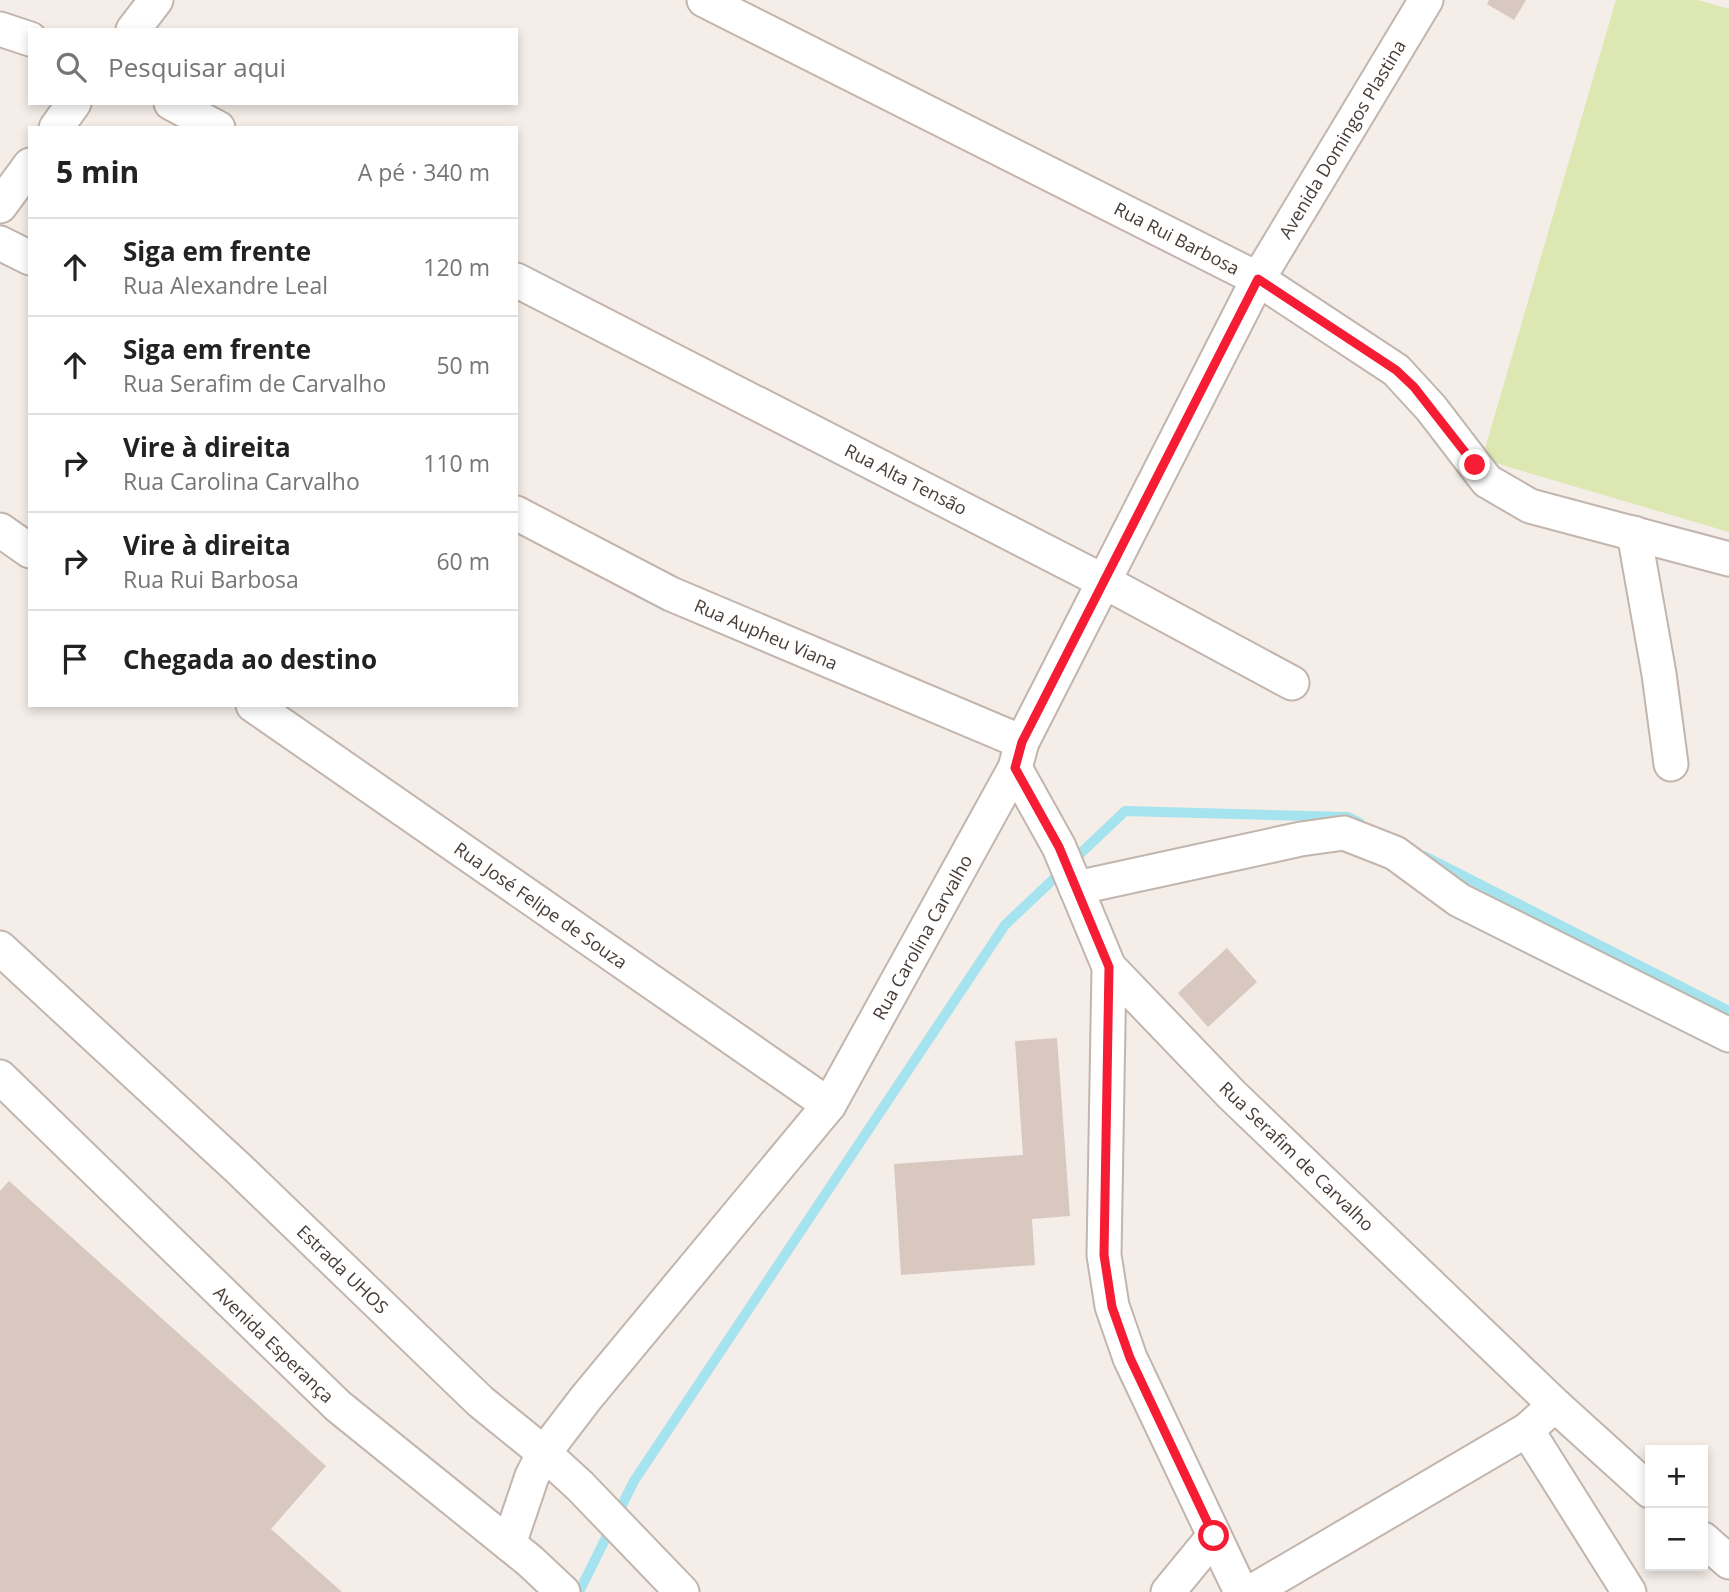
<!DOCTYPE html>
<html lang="pt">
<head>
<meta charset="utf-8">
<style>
  body { margin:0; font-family:"Open Sans",sans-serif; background:#f6f6f6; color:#222 }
  .controls { position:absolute; right:21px; bottom:21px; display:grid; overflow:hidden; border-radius:0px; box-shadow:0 4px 10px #0003 }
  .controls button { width:63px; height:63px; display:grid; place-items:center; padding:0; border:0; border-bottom:2px solid #e0e0e0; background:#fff; color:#222; font:35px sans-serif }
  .stop { position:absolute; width:21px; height:21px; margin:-16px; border:5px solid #f61c34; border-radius:50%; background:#fff }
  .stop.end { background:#f61c34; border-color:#fff; box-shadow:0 2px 7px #0008 }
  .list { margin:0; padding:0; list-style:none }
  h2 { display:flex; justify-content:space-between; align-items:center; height:91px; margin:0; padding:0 28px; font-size:30px }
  h2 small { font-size:23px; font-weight:400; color:#767676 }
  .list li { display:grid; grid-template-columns:46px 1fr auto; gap:21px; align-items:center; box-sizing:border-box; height:98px; padding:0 28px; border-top:2px solid #e0e0e0 }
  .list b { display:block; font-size:26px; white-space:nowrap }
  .list p { margin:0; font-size:23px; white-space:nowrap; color:#767676 }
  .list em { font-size:23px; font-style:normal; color:#767676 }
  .icon { flex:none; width:38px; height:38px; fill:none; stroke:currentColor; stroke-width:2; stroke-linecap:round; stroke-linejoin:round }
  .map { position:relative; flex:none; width:1729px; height:1592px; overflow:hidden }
  .search { position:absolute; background:#fff; box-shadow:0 4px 10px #0003; left:28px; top:28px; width:490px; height:77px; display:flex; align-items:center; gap:18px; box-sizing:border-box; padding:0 24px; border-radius:0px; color:#767676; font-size:26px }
  .panel { position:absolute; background:#fff; box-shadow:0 4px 10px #0003; left:28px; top:126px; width:490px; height:581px; border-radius:0px }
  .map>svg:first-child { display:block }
</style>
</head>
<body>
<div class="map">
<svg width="1729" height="1592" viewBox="0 0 1729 1592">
  <rect width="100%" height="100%" fill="#f4ede8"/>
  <polygon fill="#dde7b1" points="1616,0 1698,0 1729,9 1729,532 1482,459"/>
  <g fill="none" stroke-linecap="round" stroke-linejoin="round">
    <g stroke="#a5e4ef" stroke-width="10">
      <polyline points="1424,856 1729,1011"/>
      <polyline points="579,1592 634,1481 1005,925 1125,811 1348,817 1360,823"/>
    </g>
  </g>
  <g fill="#d8c8c0">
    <polygon points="1489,0 1526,0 1514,20 1487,4"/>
    <polygon points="1227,948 1257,982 1208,1027 1178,993"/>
    <polygon points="1057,1038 1070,1216 1032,1219 1035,1265 901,1275 894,1164 1023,1155 1015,1041"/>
    <polygon points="9,1181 326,1466 271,1529 342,1592 0,1592 0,1191"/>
  </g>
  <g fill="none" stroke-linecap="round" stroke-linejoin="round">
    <defs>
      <g id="street">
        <polyline points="704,0 1258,279 1396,370 1431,408 1487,481 1530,506 1729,559"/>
        <polyline points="0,29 30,39"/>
        <polyline points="133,30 156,0"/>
        <polyline points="171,103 218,128"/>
        <polyline points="56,128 74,103"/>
        <polyline points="0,206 30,165"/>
        <polyline points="0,243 30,258"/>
        <polyline points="516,280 1103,581 1292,683"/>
        <polyline points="516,513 671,594 1022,742"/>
        <polyline points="0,530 30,551"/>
        <polyline points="1634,533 1659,674 1671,764"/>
        <polyline points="253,705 829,1105"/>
        <polyline points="1015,768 1059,847 1109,967 1232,1095 1555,1405 1650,1491"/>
        <polyline points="1076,888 1301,839 1344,833 1395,853 1459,900 1729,1035"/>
        <polyline points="0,948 238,1168 481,1402 544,1453 580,1486 682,1592"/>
        <polyline points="1109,967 1104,1255 1112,1306 1130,1358 1241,1592"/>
        <polyline points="0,1077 338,1406 530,1561 563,1592"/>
        <polyline points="1527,1430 1629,1592"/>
        <polyline points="1703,1539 1729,1562"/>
        <polyline points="509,1544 532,1476 544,1453 586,1398 829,1105 1015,768 1022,742 1258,279 1426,0"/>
        <polyline points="1168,1592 1214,1536"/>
        <polyline points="1251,1592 1527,1430 1555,1405"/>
      </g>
    </defs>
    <use href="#street" stroke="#c2b5ad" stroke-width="37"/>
    <use href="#street" stroke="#fff" stroke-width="33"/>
  </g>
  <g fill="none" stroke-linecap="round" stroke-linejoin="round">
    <polyline stroke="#f61c34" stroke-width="9" points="1214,1536 1130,1358 1112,1307 1104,1255 1109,967 1059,847 1015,768 1022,742 1258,279 1396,370 1414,387 1475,465"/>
  </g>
  <g text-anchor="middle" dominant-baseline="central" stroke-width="5" stroke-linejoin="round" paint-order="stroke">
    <g font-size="18" fill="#473c36" stroke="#fff">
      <text transform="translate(1342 139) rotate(-59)">Avenida Domingos Plastina</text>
      <text transform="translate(1177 238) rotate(27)">Rua Rui Barbosa</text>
      <text transform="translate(906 479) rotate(27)">Rua Alta Tensão</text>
      <text transform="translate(766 634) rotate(23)">Rua Aupheu Viana</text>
      <text transform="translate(541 905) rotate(35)">Rua José Felipe de Souza</text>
      <text transform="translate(922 937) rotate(-61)">Rua Carolina Carvalho</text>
      <text transform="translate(1297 1156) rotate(44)">Rua Serafim de Carvalho</text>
      <text transform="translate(343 1269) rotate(44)">Estrada UHOS</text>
      <text transform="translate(274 1344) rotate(44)">Avenida Esperança</text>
    </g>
  </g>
</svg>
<div class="controls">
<button>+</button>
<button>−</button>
</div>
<div class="stop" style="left:1214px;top:1536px"></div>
<div class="stop end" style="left:1475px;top:465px"></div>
<div class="search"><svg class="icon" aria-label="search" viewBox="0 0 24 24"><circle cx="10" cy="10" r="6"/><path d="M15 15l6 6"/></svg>Pesquisar aqui</div>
<section class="panel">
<h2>5 min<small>A pé · 340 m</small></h2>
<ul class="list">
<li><svg class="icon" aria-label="ahead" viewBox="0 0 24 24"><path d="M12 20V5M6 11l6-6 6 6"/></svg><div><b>Siga em frente</b><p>Rua Alexandre Leal</p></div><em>120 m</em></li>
<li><svg class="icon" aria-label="ahead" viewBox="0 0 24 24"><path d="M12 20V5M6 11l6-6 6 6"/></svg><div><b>Siga em frente</b><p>Rua Serafim de Carvalho</p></div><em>50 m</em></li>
<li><svg class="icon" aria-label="right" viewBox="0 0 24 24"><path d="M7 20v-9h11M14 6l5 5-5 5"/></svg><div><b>Vire à direita</b><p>Rua Carolina Carvalho</p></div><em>110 m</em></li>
<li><svg class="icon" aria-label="right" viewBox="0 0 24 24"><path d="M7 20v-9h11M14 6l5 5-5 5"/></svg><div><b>Vire à direita</b><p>Rua Rui Barbosa</p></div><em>60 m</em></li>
<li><svg class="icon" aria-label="arrive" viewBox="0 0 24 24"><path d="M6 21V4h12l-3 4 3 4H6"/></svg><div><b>Chegada ao destino</b></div></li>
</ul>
</section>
</div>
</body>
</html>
